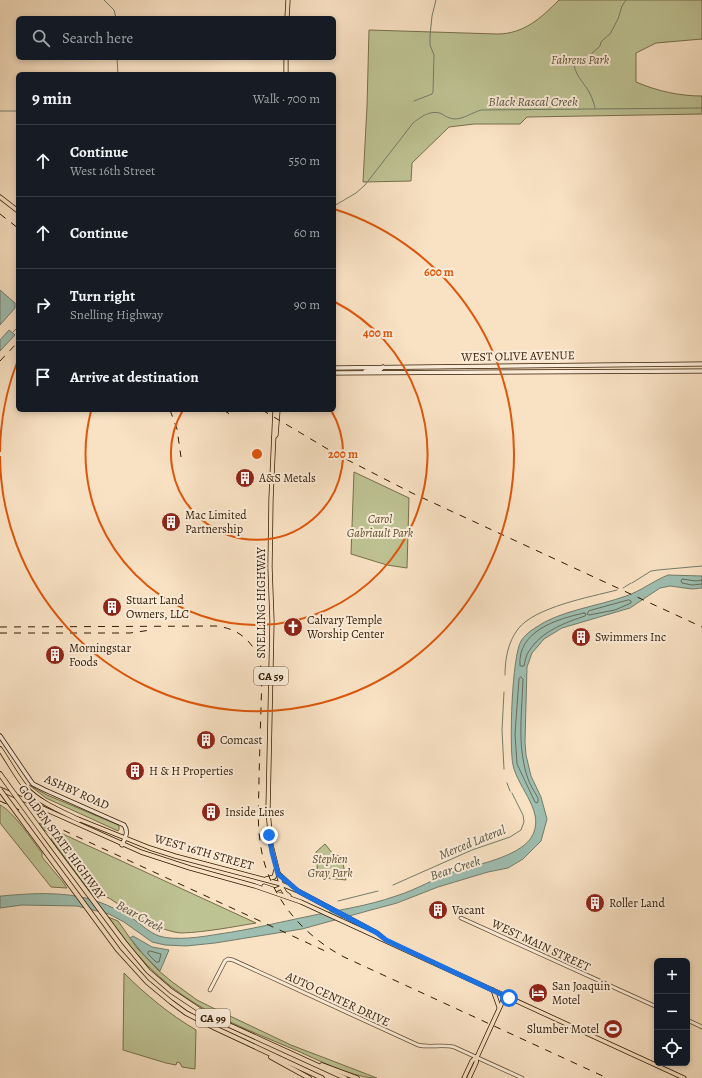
<!DOCTYPE html>
<html lang="en">
<head>
<meta charset="utf-8">
<style>
  body { margin:0; font-family:Alegreya,serif; background:#20242c; color:#f1f3f6 }
  .controls { position:absolute; right:12px; bottom:12px; display:grid; overflow:hidden; border-radius:6px; box-shadow:0 2px 6px #0003 }
  .controls button { width:36px; height:36px; display:grid; place-items:center; padding:0; border:0; border-bottom:1px solid #363941; background:#171b24; color:#f1f3f6; font:20px sans-serif }
  .stop { position:absolute; width:12px; height:12px; margin:-9px; border:3px solid #1a73e8; border-radius:50%; background:#fff }
  .stop.end { background:#1a73e8; border-color:#fff; box-shadow:0 1px 4px #0008 }
  .list { margin:0; padding:0; list-style:none }
  h2 { display:flex; justify-content:space-between; align-items:center; height:52px; margin:0; padding:0 16px; font-size:17px }
  h2 small { font-size:13px; font-weight:400; color:#9ea1a6 }
  .list li { display:grid; grid-template-columns:26px 1fr auto; gap:12px; align-items:center; box-sizing:border-box; height:72px; padding:0 16px; border-top:1px solid #363941 }
  .list b { display:block; font-size:15px; white-space:nowrap }
  .list p { margin:0; font-size:13px; white-space:nowrap; color:#9ea1a6 }
  .list em { font-size:13px; font-style:normal; color:#9ea1a6 }
  .icon { flex:none; width:22px; height:22px; fill:none; stroke:currentColor; stroke-width:2; stroke-linecap:round; stroke-linejoin:round }
  .map { position:relative; flex:none; width:702px; height:1078px; overflow:hidden }
  .search { position:absolute; background:#171b24; box-shadow:0 2px 6px #0003; left:16px; top:16px; width:320px; height:44px; display:flex; align-items:center; gap:10px; box-sizing:border-box; padding:0 14px; border-radius:6px; color:#9ea1a6; font-size:15px }
  .panel { position:absolute; background:#171b24; box-shadow:0 2px 6px #0003; left:16px; top:72px; width:320px; height:340px; border-radius:6px }
  .map>svg:first-child { display:block }
</style>
</head>
<body>
<div class="map">
<svg width="702" height="1078" viewBox="0 0 702 1078">
  <rect width="100%" height="100%" fill="#f9e2c4"/>
  <filter id="stains"><feTurbulence type="fractalNoise" baseFrequency=".005" numOctaves="4"/><feColorMatrix values="0 0 0 0 .2 0 0 0 0 .09 0 0 0 0 .02 0 0 0 .5 -.17"/></filter>
  <radialGradient id="worn" r=".72"><stop offset=".6" stop-color="#630" stop-opacity="0"/><stop offset="1" stop-color="#630" stop-opacity=".3"/></radialGradient>
  <g fill="#bec394" stroke="#786e4a">
    <path d="M559,0H702V39L656,43L636,53V82C657,91 679,96 702,96V114L527,117L520,124H474L449,127L412,163L411,181L363,182L367,106L369,30L497,34C524,34 541,18 559,0Z"/>
    <polygon points="354,472 409,498 407,568 387,565 351,554"/>
    <polygon points="29,785 47,795 116,824 119,826 119,830 118,831 46,798"/>
    <path d="M0,805C13,811 32,840 42,853V857L63,882L67,888L51,887L0,823Z"/>
    <path d="M39,823L256,923C232,927 207,932 182,933C172,933 159,926 152,927L109,898L91,893L51,839L53,835L44,830Z"/>
    <polygon points="325,844 333,854 342,857 346,880 318,877 316,852"/>
    <path d="M108,917L118,921L137,948L159,971L171,981L197,1000L211,1007L291,1045L377,1078C354,1078 322,1062 300,1052C265,1037 228,1023 196,1004C161,983 131,951 108,917Z"/>
    <path d="M124,973C146,995 169,1014 196,1030L195,1069L182,1067L180,1063L177,1062L176,1065L166,1063L123,1050Z"/>
  </g>
  <g fill="#9ebeb1" stroke="#737c6a">
    <polygon points="0,290 15,303 15,308 0,325"/>
    <polygon points="9,330 15,335 0,351 0,340"/>
    <path d="M668,575L702,576V588L692,589L670,586L660,588L630,608L562,628L544,639L532,653L527,667L525,742L526,755L531,776L541,797L547,819L541,841L523,859L508,868L488,872L438,887L397,903L371,910L302,929L215,943L186,946L165,945L152,942L124,922L109,914L77,906L22,905L0,908V896H2C34,893 68,891 99,902C110,906 122,912 132,918C141,924 148,932 159,936C175,941 202,937 219,934C249,930 280,922 310,916C338,910 368,906 396,896C416,890 435,878 456,871C476,865 518,857 531,838C547,813 518,789 513,765C509,746 512,656 521,641C524,636 530,631 535,628C558,611 599,606 626,596C641,591 653,581 668,575Z"/>
    <polygon points="133,936 152,947 169,950 160,971 144,955 130,938"/>
  </g>
  <g fill="none" stroke-linecap="round" stroke-linejoin="round">
    <g stroke="#686c58" stroke-width="1">
      <polyline points="702,580 696,581 682,579 681,581 682,583 692,585 702,584"/>
      <polygon points="629,600 631,601 631,603 615,610 589,615 587,614 589,611"/>
      <path d="M584,613L586,614L585,616C564,623 542,631 529,651C526,655 525,661 524,666H520C517,631 557,619 584,613Z"/>
      <path d="M521,677L523,679C522,711 517,744 527,776C529,783 534,791 538,798V802L537,803L535,802L517,764L515,734L519,679Z"/>
      <polygon points="150,951 161,954 159,962 156,962 148,954 148,952"/>
    </g>
    <g stroke="#737c6a" stroke-width="1">
      <polyline points="104,0 114,10 116,18"/>
      <polyline points="117,58 118,74"/>
      <polyline points="414,101 432,94 433,92 434,55 430,45 430,36 432,16 436,0"/>
      <path d="M595,108C594,104 593,100 591,96C586,84 577,79 574,65L581,58H587L600,46L601,42L604,39L610,34L618,19L622,6L626,0"/>
      <polyline points="0,111 18,111"/>
      <path d="M334,206L356,193L365,185L413,123C421,117 431,109 442,114C446,117 449,118 454,119C464,119 471,113 481,110L702,108"/>
      <polyline points="13,332 18,327"/>
      <polyline points="632,583 651,571 658,570 702,566"/>
      <polyline points="623,588 631,583"/>
      <path d="M505,675C505,659 508,642 518,629C535,607 590,597 617,590"/>
      <polyline points="504,769 502,730 504,692"/>
      <polyline points="507,783 510,791"/>
      <polyline points="393,885 472,850 510,837 521,830 524,822 523,815 512,793"/>
      <polyline points="338,901 378,891"/>
    </g>
    <defs>
      <g id="tertiary">
        <polyline points="461,918 657,1007"/>
        <path d="M210,990L225,961L228,959L233,960L418,1045C430,1048 442,1044 454,1047L522,1078"/>
        <polyline points="687,1020 702,1027"/>
      </g>
      <g id="secondary">
        <polyline points="334,368 702,364"/>
        <polyline points="365,371 380,370 383,367"/>
        <polyline points="334,373 702,371"/>
        <path d="M0,736L30,780L33,784L45,790L124,825C129,832 125,838 122,845"/>
      </g>
      <g id="primary">
        <polyline points="287,18 288,0"/>
        <polyline points="286,74 286,58"/>
        <polyline points="0,197 18,211"/>
        <polyline points="275,410 271,499 270,567 272,621 268,810 271,845 282,888 285,893 289,896"/>
        <polyline points="274,437 276,435 278,410"/>
        <polyline points="0,789 141,852 190,868 255,886 301,902 684,1078"/>
        <polyline points="78,819 150,848 175,856 281,884 298,891 377,933 383,938"/>
        <polyline points="280,875 294,888"/>
        <polyline points="266,879 274,877 276,870"/>
        <polyline points="264,886 275,890 282,887"/>
        <polyline points="493,990 499,1007"/>
        <polyline points="464,1078 472,1061 476,1057"/>
        <polyline points="469,1078 476,1063 477,1057 505,996"/>
      </g>
      <g id="motorway">
        <path d="M0,749C9,762 16,776 26,788C40,803 61,811 79,820"/>
        <polyline points="0,774 5,781"/>
        <polyline points="28,828 118,950 147,982 171,1002 186,1013 215,1028 322,1078"/>
        <polyline points="45,836 124,942 148,971 171,991 207,1015 345,1078"/>
        <polyline points="271,1057 309,1078"/>
        <polyline points="322,1065 357,1078"/>
      </g>
    </defs>
    <use href="#tertiary" stroke="#644c31" stroke-width="4.5"/>
    <use href="#secondary" stroke="#321a00" stroke-width="5"/>
    <use href="#primary" stroke="#321a00" stroke-width="5"/>
    <use href="#motorway" stroke="#321a00" stroke-width="5.5"/>
    <use href="#tertiary" stroke="#fbecd9" stroke-width="3"/>
    <use href="#secondary" stroke="#fbecd9" stroke-width="3.5"/>
    <use href="#primary" stroke="#f9e2c4" stroke-width="3.5"/>
    <use href="#motorway" stroke="#f9e2c4" stroke-width="4"/>
    <g stroke="#321a00" stroke-width="1" stroke-dasharray="7 7" stroke-linecap="butt">
      <polyline points="0,214 18,228"/>
      <polyline points="0,361 18,342"/>
      <polyline points="170,410 177,429 181,457"/>
      <polyline points="223,410 233,416"/>
      <polyline points="262,410 336,454 412,493 702,627"/>
      <path d="M0,627L216,626C243,629 259,647 262,674C261,708 260,742 259,777C259,798 257,820 260,841C266,892 299,933 344,957L607,1078"/>
      <polyline points="0,633 130,633 151,630"/>
      <polyline points="0,801 325,951"/>
    </g>
    <defs>
      <g id="motorway-bridge">
        <polyline points="5,781 45,836"/>
        <polyline points="0,790 28,828"/>
      </g>
    </defs>
    <use href="#motorway-bridge" stroke="#321a00" stroke-width="5.5" stroke-linecap="butt"/>
    <use href="#motorway-bridge" stroke="#f9e2c4" stroke-width="4"/>
  </g>
  <g fill="none" stroke-linecap="round" stroke-linejoin="round">
    <polyline stroke="#1a73e8" stroke-width="5" points="269,835 272,852 278,874 290,884 298,891 377,933 386,940 509,998"/>
  </g>
  <g fill="none" stroke="#df560b" stroke-width="2">
    <path d="M331 410A86 86 0 1 1 183 410"/>
    <path d="M335 302A171 171 0 1 1 91 411"/>
    <path d="M0 452A257 257 0 0 1 18 360M334 209A257 257 0 1 1 0 456"/>
  </g>
  <defs>
    <symbol id="building-disc" viewBox="-11 -11 22 22"><circle r="9.5" fill="#8f2418" stroke="#fbecd9"/><path d="M-4-6H4V6H1V3H-1V6H-4ZM-2.5-4.3h1.7v1.8h-1.7ZM.8-4.3h1.7v1.8H.8ZM-2.5-1h1.7V.8h-1.7ZM.8-1h1.7V.8H.8Z" fill="#fff"/></symbol>
    <symbol id="church-disc" viewBox="-11 -11 22 22"><circle r="9.5" fill="#8f2418" stroke="#fbecd9"/><path d="M-1.2-6h2.4v3.5h3.3v2.4h-3.3V6h-2.4V-.1h-3.3v-2.4h3.3Z" fill="#fff"/></symbol>
    <symbol id="hotel-disc" viewBox="-11 -11 22 22"><circle r="9.5" fill="#8f2418" stroke="#fbecd9"/><path d="M-6-4.5h1.5V1H6V5H4.5V3h-9V5H-6ZM-4 0a1.8 1.8 0 1 1 3.6 0ZM.5 0V-2.5h3Q6-2.5 6 0Z" fill="#fff"/></symbol>
    <symbol id="stadium-disc" viewBox="-11 -11 22 22"><circle r="9.5" fill="#8f2418" stroke="#fbecd9"/><path d="M0-5a6.5 5 0 1 0 0 10a6.5 5 0 1 0 0-10ZM-3.5-1.8h7v3.6h-7Z" fill="#fff"/></symbol>
  </defs>
  <g fill-rule="evenodd">
    <use href="#building-disc" x="234" y="467" width="22" height="22"/>
    <use href="#building-disc" x="160" y="511" width="22" height="22"/>
    <use href="#building-disc" x="101" y="596" width="22" height="22"/>
    <use href="#church-disc" x="282" y="616" width="22" height="22"/>
    <use href="#building-disc" x="570" y="626" width="22" height="22"/>
    <use href="#building-disc" x="44" y="644" width="22" height="22"/>
    <use href="#building-disc" x="195" y="729" width="22" height="22"/>
    <use href="#building-disc" x="124" y="760" width="22" height="22"/>
    <use href="#building-disc" x="200" y="801" width="22" height="22"/>
    <use href="#building-disc" x="584" y="892" width="22" height="22"/>
    <use href="#building-disc" x="427" y="899" width="22" height="22"/>
    <use href="#hotel-disc" x="527" y="982" width="22" height="22"/>
    <use href="#stadium-disc" x="602" y="1018" width="22" height="22"/>
  </g>
  <g text-anchor="middle" dominant-baseline="central" stroke-width="4" stroke-linejoin="round" paint-order="stroke">
    <g fill="#fbecd9" stroke="#6e5941" stroke-width="1">
      <rect x="254" y="667" width="34" height="18" rx="3"/>
      <rect x="196" y="1009" width="34" height="18" rx="3"/>
    </g>
    <g font-size="11" font-weight="bold" fill="#321a00">
      <text x="271" y="676">CA 59</text>
      <text x="213" y="1018">CA 99</text>
    </g>
    <g font-size="12" font-style="italic" fill="#5c4d2c" stroke="#fbecd9">
      <text x="580" y="60">Fahrens Park</text>
      <text x="380" y="519">Carol<tspan x="380" dy="14">Gabriault Park</tspan></text>
      <text x="330" y="859">Stephen<tspan x="330" dy="14">Gray Park</tspan></text>
    </g>
    <g font-size="12" fill="#321a00" stroke="#fbecd9">
      <text transform="translate(518 356) rotate(-1)">WEST OLIVE AVENUE</text>
      <text transform="translate(261 603) rotate(-90)">SNELLING HIGHWAY</text>
      <text transform="translate(77 792) rotate(24)">ASHBY ROAD</text>
      <text transform="translate(62 842) rotate(54)">GOLDEN STATE HIGHWAY</text>
      <text transform="translate(204 852) rotate(16)">WEST 16TH STREET</text>
      <text transform="translate(541 945) rotate(25)">WEST MAIN STREET</text>
      <text transform="translate(338 999) rotate(25)">AUTO CENTER DRIVE</text>
    </g>
    <g font-size="12" fill="#321a00" stroke="#fbecd9" text-anchor="start">
      <text x="259" y="478">A&amp;S Metals</text>
      <text x="185" y="515">Mac Limited<tspan x="185" dy="14">Partnership</tspan></text>
      <text x="126" y="600">Stuart Land<tspan x="126" dy="14">Owners, LLC</tspan></text>
      <text x="307" y="620">Calvary Temple<tspan x="307" dy="14">Worship Center</tspan></text>
      <text x="595" y="637">Swimmers Inc</text>
      <text x="69" y="648">Morningstar<tspan x="69" dy="14">Foods</tspan></text>
      <text x="220" y="740">Comcast</text>
      <text x="149" y="771">H &amp; H Properties</text>
      <text x="225" y="812">Inside Lines</text>
      <text x="609" y="903">Roller Land</text>
      <text x="452" y="910">Vacant</text>
      <text x="552" y="986">San Joaquin<tspan x="552" dy="14">Motel</tspan></text>
      <text x="599" y="1029" text-anchor="end">Slumber Motel</text>
    </g>
    <g font-size="13" font-style="italic" fill="#58533e" stroke="#fbecd9">
      <text x="533" y="101">Black Rascal Creek</text>
      <text transform="translate(472 842) rotate(-22)">Merced Lateral</text>
      <text transform="translate(455 868) rotate(-18)">Bear Creek</text>
      <text transform="translate(140 916) rotate(29)">Bear Creek</text>
    </g>
  </g>
  <circle cx="257" cy="454" r="6" fill="#df560b" stroke="#fbecd9" stroke-width="2"/>
  <g font-size="12" text-anchor="middle" font-weight="bold" fill="#df560b" stroke="#fbecd9" stroke-width="4" stroke-linejoin="round" paint-order="stroke">
    <text x="439" y="276">600 m</text>
    <text x="378" y="337">400 m</text>
    <text x="343" y="458">200 m</text>
  </g>
  <rect width="100%" height="100%" filter="url(#stains)"/>
  <rect width="100%" height="100%" fill="url(#worn)"/>
</svg>
<div class="controls">
<button>+</button>
<button>−</button>
<button><svg class="icon" aria-label="locate" viewBox="0 0 24 24"><circle cx="12" cy="12" r="6"/><path d="M12 2v4M12 18v4M2 12h4M18 12h4"/></svg></button>
</div>
<div class="stop" style="left:509px;top:998px"></div>
<div class="stop end" style="left:269px;top:835px"></div>
<div class="search"><svg class="icon" aria-label="search" viewBox="0 0 24 24"><circle cx="10" cy="10" r="6"/><path d="M15 15l6 6"/></svg>Search here</div>
<section class="panel">
<h2>9 min<small>Walk · 700 m</small></h2>
<ul class="list">
<li><svg class="icon" aria-label="ahead" viewBox="0 0 24 24"><path d="M12 20V5M6 11l6-6 6 6"/></svg><div><b>Continue</b><p>West 16th Street</p></div><em>550 m</em></li>
<li><svg class="icon" aria-label="ahead" viewBox="0 0 24 24"><path d="M12 20V5M6 11l6-6 6 6"/></svg><div><b>Continue</b></div><em>60 m</em></li>
<li><svg class="icon" aria-label="right" viewBox="0 0 24 24"><path d="M7 20v-9h11M14 6l5 5-5 5"/></svg><div><b>Turn right</b><p>Snelling Highway</p></div><em>90 m</em></li>
<li><svg class="icon" aria-label="arrive" viewBox="0 0 24 24"><path d="M6 21V4h12l-3 4 3 4H6"/></svg><div><b>Arrive at destination</b></div></li>
</ul>
</section>
</div>
</body>
</html>
